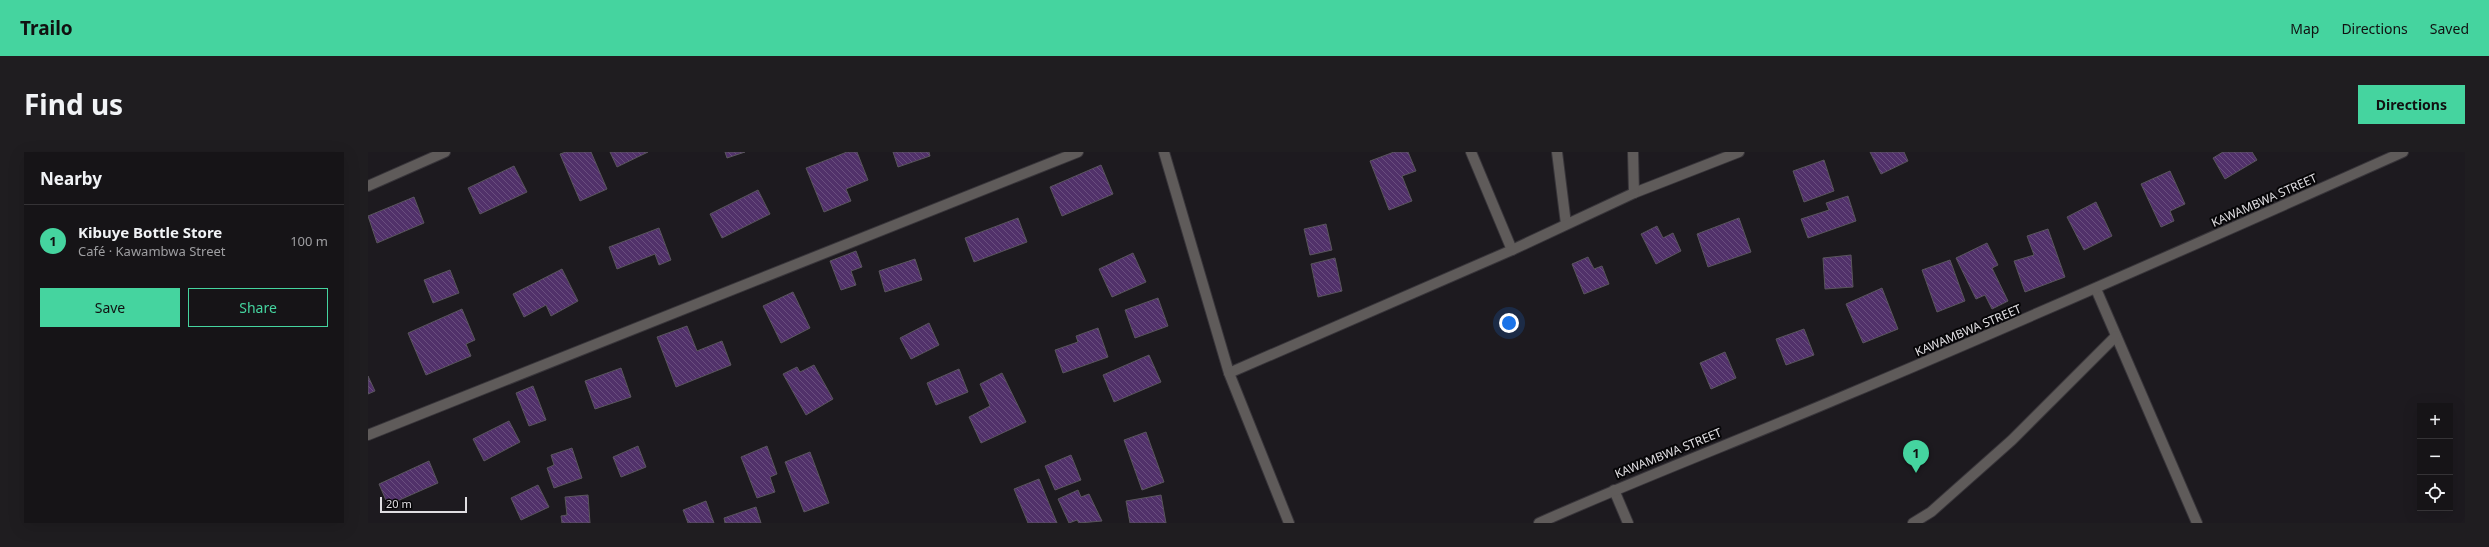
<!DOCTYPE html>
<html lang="en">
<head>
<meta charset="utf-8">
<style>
  body { margin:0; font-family:"Noto Sans",sans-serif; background:#1f1d20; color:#f1f3f6 }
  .controls { position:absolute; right:12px; bottom:12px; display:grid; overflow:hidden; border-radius:0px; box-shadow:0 4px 16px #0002 }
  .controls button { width:36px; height:36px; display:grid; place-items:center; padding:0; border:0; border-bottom:1px solid #353336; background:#161417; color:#f1f3f6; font:20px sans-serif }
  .scale { position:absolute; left:12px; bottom:10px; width:87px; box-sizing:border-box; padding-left:4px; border:2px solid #e0dee2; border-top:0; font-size:11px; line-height:14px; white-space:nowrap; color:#e0dee2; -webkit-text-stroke:3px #070608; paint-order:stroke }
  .you { position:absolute; left:1141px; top:171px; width:14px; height:14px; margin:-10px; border:3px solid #fff; border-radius:50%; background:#1a73e8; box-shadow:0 0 0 6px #1a73e833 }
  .badge { display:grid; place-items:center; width:26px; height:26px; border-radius:50%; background:#45d49f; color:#111; font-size:13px; font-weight:700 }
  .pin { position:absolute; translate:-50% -33px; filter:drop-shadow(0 1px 2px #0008) }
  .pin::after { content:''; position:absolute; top:21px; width:14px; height:12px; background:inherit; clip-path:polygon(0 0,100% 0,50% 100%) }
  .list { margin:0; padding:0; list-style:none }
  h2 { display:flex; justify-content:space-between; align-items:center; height:52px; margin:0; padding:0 16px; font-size:17px }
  h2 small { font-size:13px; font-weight:400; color:#9e9ea1 }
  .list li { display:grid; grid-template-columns:26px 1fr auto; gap:12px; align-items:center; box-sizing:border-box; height:72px; padding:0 16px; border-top:1px solid #353336 }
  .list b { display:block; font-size:15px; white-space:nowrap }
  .list p { margin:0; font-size:13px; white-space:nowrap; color:#9e9ea1 }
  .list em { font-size:13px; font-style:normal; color:#9e9ea1 }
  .actions { display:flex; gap:8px; padding:12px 16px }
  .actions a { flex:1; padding:9px 0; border:1px solid #45d49f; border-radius:0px; text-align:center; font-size:14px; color:#45d49f }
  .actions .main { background:#45d49f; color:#111 }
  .icon { flex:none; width:22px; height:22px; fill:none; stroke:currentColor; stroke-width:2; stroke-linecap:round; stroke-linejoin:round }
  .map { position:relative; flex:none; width:2097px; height:371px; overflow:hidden; border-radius:0px }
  header { display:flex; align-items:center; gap:24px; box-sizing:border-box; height:56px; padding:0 20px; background:#45d49f; color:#111 }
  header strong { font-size:19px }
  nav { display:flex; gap:22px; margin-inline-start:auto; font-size:14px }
  .intro { display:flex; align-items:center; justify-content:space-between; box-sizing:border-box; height:96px; padding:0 24px }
  h1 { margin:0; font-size:28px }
  .button { padding:10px 18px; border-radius:0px; background:#45d49f; color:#111; font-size:14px; font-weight:700 }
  main { display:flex; gap:24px; padding:0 24px }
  aside { flex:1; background:#161417; border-radius:0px; box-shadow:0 4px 16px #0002 }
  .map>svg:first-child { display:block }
</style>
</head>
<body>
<header>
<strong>Trailo</strong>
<nav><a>Map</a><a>Directions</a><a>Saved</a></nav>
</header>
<div class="intro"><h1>Find us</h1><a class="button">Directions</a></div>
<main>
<aside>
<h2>Nearby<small></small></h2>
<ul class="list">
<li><span class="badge">1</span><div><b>Kibuye Bottle Store</b><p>Café · Kawambwa Street</p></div><em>100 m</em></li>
</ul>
<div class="actions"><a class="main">Save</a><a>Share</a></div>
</aside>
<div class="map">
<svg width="2097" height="371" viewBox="0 0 2097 371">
  <defs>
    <pattern id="building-back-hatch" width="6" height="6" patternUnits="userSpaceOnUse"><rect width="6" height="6" fill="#51316a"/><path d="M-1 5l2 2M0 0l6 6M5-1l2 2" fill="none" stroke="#6a4e7f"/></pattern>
  </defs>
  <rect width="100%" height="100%" fill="#1d1a1f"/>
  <g fill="url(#building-back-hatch)" stroke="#59555c">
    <polygon points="198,0 223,0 239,37 212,49 192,2"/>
    <polygon points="242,0 280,0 249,15"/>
    <polygon points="357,0 377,0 359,6"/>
    <polygon points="479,0 489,0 500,28 478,37 483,49 456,60 438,16"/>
    <polygon points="525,0 561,0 562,4 530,15"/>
    <polygon points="1026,0 1040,0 1048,19 1034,24 1044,49 1021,58 1002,9"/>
    <polygon points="1502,0 1536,0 1540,9 1513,22"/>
    <polygon points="1855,0 1884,0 1889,8 1857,27 1845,6"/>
    <polygon points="1456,8 1466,39 1436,50 1425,19"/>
    <polygon points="733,13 745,42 694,64 682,35"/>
    <polygon points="146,14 159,40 112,62 100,36"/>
    <polygon points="1802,19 1817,52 1802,59 1806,69 1793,75 1773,32"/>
    <polygon points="390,38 402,62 354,86 342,62"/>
    <polygon points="1480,44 1488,69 1440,86 1433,67 1461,58 1458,51"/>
    <polygon points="46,45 56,71 9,91 0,64"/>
    <polygon points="1728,50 1744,84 1716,98 1699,65"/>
    <polygon points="650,66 659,90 606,110 597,86"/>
    <polygon points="1371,66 1383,100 1340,115 1329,82"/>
    <polygon points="958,72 964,98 942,103 936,77"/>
    <polygon points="1289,74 1295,86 1305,81 1313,99 1288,112 1273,82"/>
    <polygon points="291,76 303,108 291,113 287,102 249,117 241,95"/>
    <polygon points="1680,77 1697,125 1657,140 1646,109 1666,103 1659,84"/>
    <polygon points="1619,91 1630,113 1624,116 1640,149 1624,157 1617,143 1608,147 1588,106"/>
    <polygon points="488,99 494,115 483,119 488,133 473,138 462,109"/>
    <polygon points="765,101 778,130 744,145 731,117"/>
    <polygon points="1483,103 1485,135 1457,137 1455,106"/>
    <polygon points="1220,105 1226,117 1234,114 1241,132 1216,142 1204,112"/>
    <polygon points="967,106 974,139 950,145 943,112"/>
    <polygon points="547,107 554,128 517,140 511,119"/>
    <polygon points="1582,108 1597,149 1569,160 1554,118"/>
    <polygon points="194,117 210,149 183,164 178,153 156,165 145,142"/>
    <polygon points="82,118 91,141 65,151 56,128"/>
    <polygon points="1514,136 1530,177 1495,191 1478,152"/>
    <polygon points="425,140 442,176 413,191 395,154"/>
    <polygon points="790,146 800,174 767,186 757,158"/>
    <polygon points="94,157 107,188 98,192 103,204 58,223 40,181"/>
    <polygon points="561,171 571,193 543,207 532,186"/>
    <polygon points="319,174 329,199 354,189 363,213 308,235 289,185"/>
    <polygon points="730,176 740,205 695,221 687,198 710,190 708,184"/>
    <polygon points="1436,177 1446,203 1418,213 1408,187"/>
    <polygon points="1357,200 1368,226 1343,237 1332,211"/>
    <polygon points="781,203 793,230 746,250 735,223"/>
    <polygon points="446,213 465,247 438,263 415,222 429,215 432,220"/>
    <polygon points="253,216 263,245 227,257 217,229"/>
    <polygon points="591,217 600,240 568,253 559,231"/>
    <polygon points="634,221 658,270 613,291 601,265 622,254 612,232"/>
    <polygon points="0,224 7,239 0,242"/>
    <polygon points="165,234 178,268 161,274 148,241"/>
    <polygon points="141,269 152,290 116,309 105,287"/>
    <polygon points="778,280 796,330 774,338 756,288"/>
    <polygon points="270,294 278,315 253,325 245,305"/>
    <polygon points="399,294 409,322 402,325 407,340 389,346 373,305"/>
    <polygon points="204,296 214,326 186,336 179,316 186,313 183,303"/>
    <polygon points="442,300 461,351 436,360 417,310"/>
    <polygon points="703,303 713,328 687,338 677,314"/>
    <polygon points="61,309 70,331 20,353 11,332"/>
    <polygon points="671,327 689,371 660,371 646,337"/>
    <polygon points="170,333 181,355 153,368 143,346"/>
    <polygon points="710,338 713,345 721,342 734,369 711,371 709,368 701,371 690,347"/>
    <polygon points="220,343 222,371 194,371 193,364 199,363 197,345"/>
    <polygon points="793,343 798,371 762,371 758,349"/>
    <polygon points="338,349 346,371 320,371 315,358"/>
    <polygon points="388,355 393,371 357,371 356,366"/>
  </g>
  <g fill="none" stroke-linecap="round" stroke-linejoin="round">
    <defs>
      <g id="service">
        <polyline points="1728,137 1829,371"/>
        <polyline points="1246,338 1260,371"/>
        <polyline points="1545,371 1563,360 1644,288 1748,184"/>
      </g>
      <g id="minor">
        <polyline points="796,0 861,221 921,371"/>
        <polyline points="1103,0 1144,98"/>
        <polyline points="1189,0 1198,72"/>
        <polyline points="0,34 77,0"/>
        <polyline points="1266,41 1371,0"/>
        <polyline points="861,221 1144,98 1266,41 1265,0"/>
        <polyline points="0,283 710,0"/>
        <path d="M1171,371C1272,326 1375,287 1476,244C1664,165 1849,83 2035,0"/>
      </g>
    </defs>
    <use href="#service" stroke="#38353a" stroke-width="12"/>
    <use href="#minor" stroke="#38353a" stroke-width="12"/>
    <use href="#service" stroke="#5f5b5a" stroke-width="10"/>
    <use href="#minor" stroke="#5f5b5a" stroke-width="10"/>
  </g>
  <g text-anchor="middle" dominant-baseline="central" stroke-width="4" stroke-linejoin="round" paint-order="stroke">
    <g font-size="12" fill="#e0dee2" stroke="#070608">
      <text transform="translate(1896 48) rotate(-24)">KAWAMBWA STREET</text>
      <text transform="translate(1600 178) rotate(-23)">KAWAMBWA STREET</text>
      <text transform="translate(1300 301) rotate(-22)">KAWAMBWA STREET</text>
    </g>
  </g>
</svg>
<div class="controls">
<button>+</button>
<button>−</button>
<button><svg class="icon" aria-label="locate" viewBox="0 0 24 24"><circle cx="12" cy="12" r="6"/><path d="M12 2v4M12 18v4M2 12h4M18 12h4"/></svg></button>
</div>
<div class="scale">20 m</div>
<div class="you"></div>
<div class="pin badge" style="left:1548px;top:321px">1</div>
</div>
</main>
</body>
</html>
